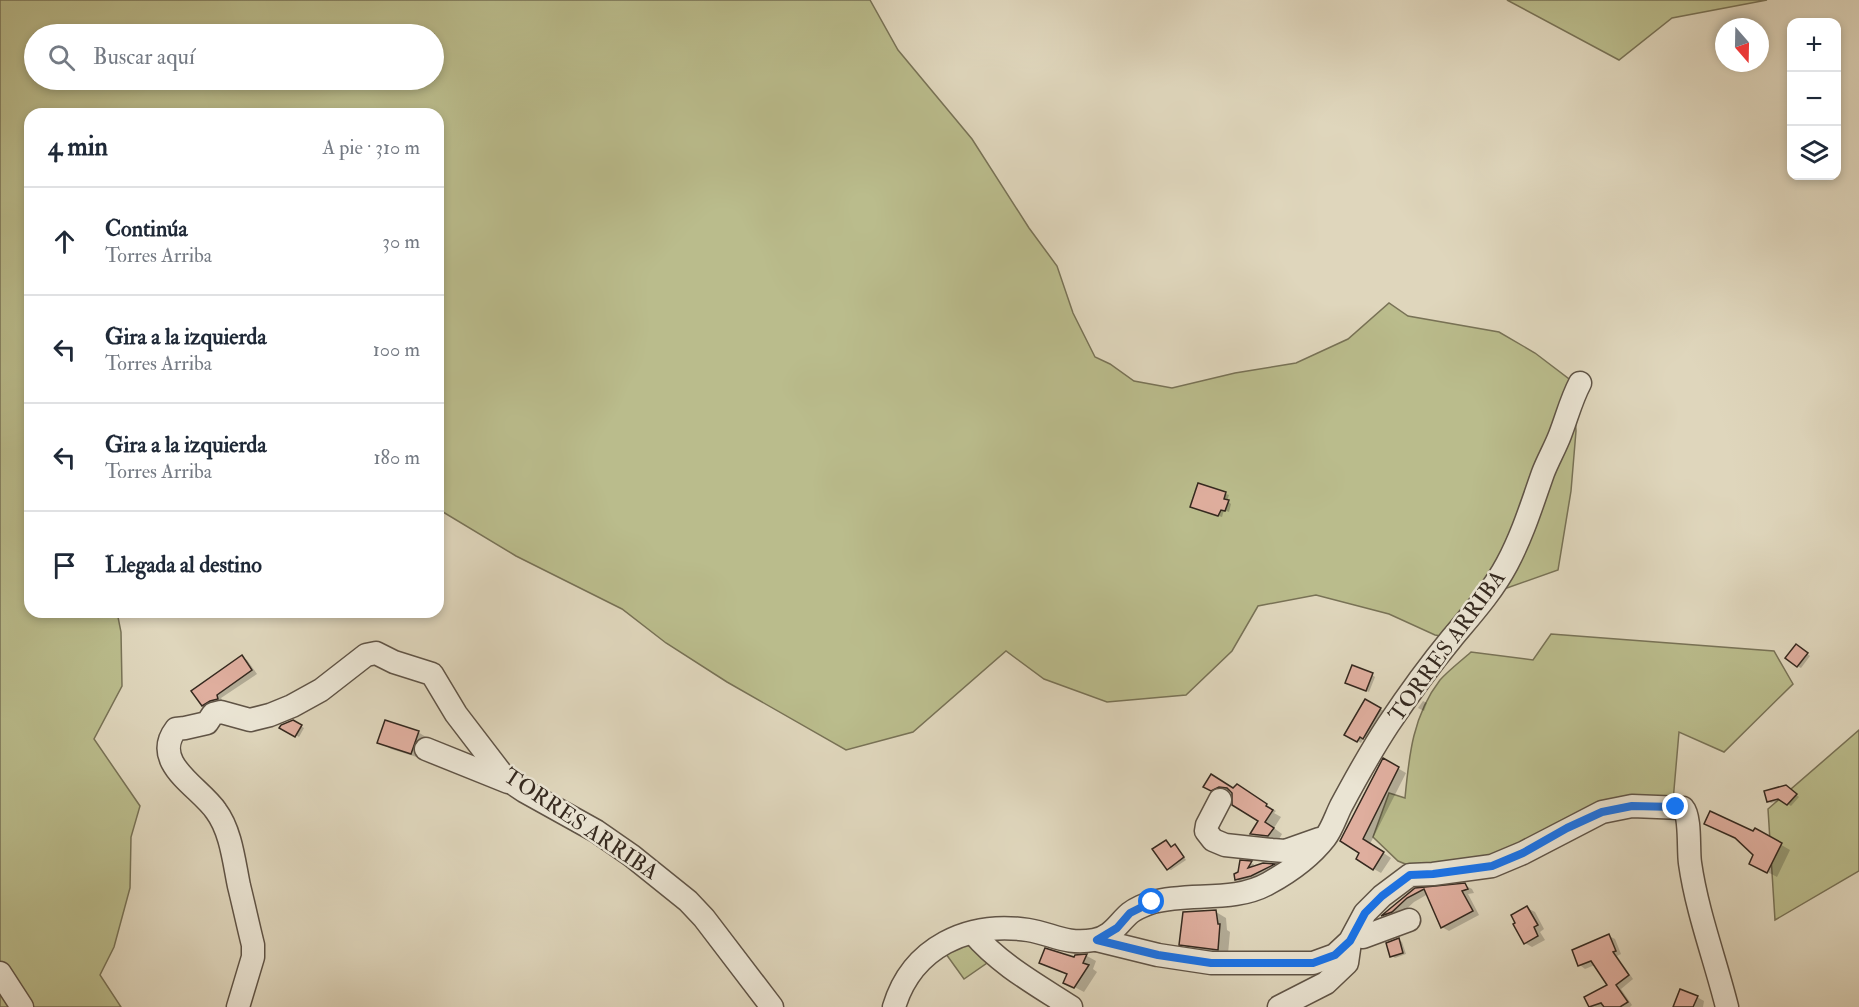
<!DOCTYPE html>
<html lang="es">
<head>
<meta charset="utf-8">
<style>
  body { margin:0; font-family:"IM FELL Double Pica",serif; background:#f6f6f7; color:#1f2937 }
  .controls { position:absolute; right:18px; top:18px; display:grid; overflow:hidden; border-radius:12px; box-shadow:0 3px 9px #0003 }
  .controls button { width:54px; height:54px; display:grid; place-items:center; padding:0; border:0; border-bottom:2px solid #e0e1e3; background:#fff; color:#1f2937; font:30px sans-serif }
  .compass { position:absolute; left:1715px; top:18px; width:54px; height:54px; border-radius:50%; background:#fff; box-shadow:0 3px 9px #0003; rotate:160deg }
  .stop { position:absolute; width:18px; height:18px; margin:-14px; border:4px solid #1a73e8; border-radius:50%; background:#fff }
  .stop.end { background:#1a73e8; border-color:#fff; box-shadow:0 2px 6px #0008 }
  .list { margin:0; padding:0; list-style:none }
  h2 { display:flex; justify-content:space-between; align-items:center; height:78px; margin:0; padding:0 24px; font-size:26px }
  h2 small { font-size:20px; font-weight:400; color:#747a83 }
  .list li { display:grid; grid-template-columns:39px 1fr auto; gap:18px; align-items:center; box-sizing:border-box; height:108px; padding:0 24px; border-top:2px solid #e0e1e3 }
  .list b { display:block; font-size:22px; white-space:nowrap }
  .list p { margin:0; font-size:20px; white-space:nowrap; color:#747a83 }
  .list em { font-size:20px; font-style:normal; color:#747a83 }
  .icon { flex:none; width:33px; height:33px; fill:none; stroke:currentColor; stroke-width:2; stroke-linecap:round; stroke-linejoin:round }
  .map { position:relative; flex:none; width:1859px; height:1007px; overflow:hidden }
  .search { position:absolute; background:#fff; box-shadow:0 3px 9px #0003; left:24px; top:24px; width:420px; height:66px; display:flex; align-items:center; gap:15px; box-sizing:border-box; padding:0 21px; border-radius:33px; color:#747a83; font-size:22px }
  .panel { position:absolute; background:#fff; box-shadow:0 3px 9px #0003; left:24px; top:108px; width:420px; height:510px; border-radius:18px }
  .map>svg:first-child { display:block }
</style>
</head>
<body>
<div class="map">
<svg width="1859" height="1007" viewBox="0 0 1859 1007">
  <rect width="100%" height="100%" fill="#dfd6bc"/>
  <filter id="stains"><feTurbulence type="fractalNoise" baseFrequency=".00333" numOctaves="4"/><feColorMatrix values="0 0 0 0 .2 0 0 0 0 .09 0 0 0 0 .02 0 0 0 .5 -.17"/></filter>
  <radialGradient id="worn" r=".72"><stop offset=".6" stop-color="#630" stop-opacity="0"/><stop offset="1" stop-color="#630" stop-opacity=".3"/></radialGradient>
  <g fill="#babc8c" stroke="#787256" stroke-width="1.5" fill-rule="evenodd">
    <path d="M0,0H870L898,50L972,139L1029,228L1057,266L1073,313L1095,357L1110,364L1134,381L1172,388L1235,373L1296,363L1348,339L1389,303L1408,316L1499,332L1535,353L1573,382L1576,431L1571,491L1558,570L1490,594L1452,638L1435,635L1389,614L1316,595L1258,606L1232,651L1186,695L1107,702L1044,679L1006,651L913,732L846,750L727,682L666,643L622,609L516,556L438,509V114H30V612H117L121,632L122,686L94,739L140,806L131,837L130,888L114,947L100,975L121,1007H0ZM34,34H434V80H34Z"/>
    <polygon points="1507,0 1767,0 1672,18 1619,60"/>
    <path d="M1551,634L1774,651L1793,684L1724,752L1679,732L1673,801L1629,802L1513,853L1420,870L1398,861L1373,837L1389,793L1405,798C1409,755 1413,715 1440,680C1449,670 1461,661 1471,652L1533,660Z"/>
    <polygon points="1859,730 1859,871 1775,920 1768,809"/>
    <polygon points="972,941 987,963 964,979 946,954"/>
  </g>
  <g fill="#0003">
    <polygon points="1199,485 1229,495 1227,501 1231,504 1229,512 1224,510 1222,517 1195,508"/>
    <polygon points="1799,648 1810,656 1801,668 1797,666"/>
    <polygon points="242,657 247,660 257,674 221,698 223,702 209,708 203,705"/>
    <polygon points="1372,675 1375,677 1369,692 1350,684"/>
    <polygon points="1366,701 1384,711 1367,739 1364,737 1361,743 1346,734"/>
    <polygon points="1423,701 1427,703 1424,711 1418,708"/>
    <polygon points="293,722 304,728 299,737 281,727"/>
    <polygon points="418,732 429,739 423,759 391,749 379,742"/>
    <polygon points="1384,760 1406,773 1370,844 1391,858 1381,873 1374,869 1361,853 1341,840"/>
    <polygon points="1211,776 1233,789 1247,792 1276,811 1274,813 1281,817 1274,828 1282,834 1278,841 1261,839 1252,834 1260,821 1232,792 1229,791 1221,795 1206,786"/>
    <polygon points="1789,789 1799,797 1791,806 1782,800 1771,803 1768,801"/>
    <polygon points="1756,830 1790,850 1777,877 1760,868 1755,855"/>
    <polygon points="1166,842 1172,848 1175,846 1178,848 1186,860 1171,870 1168,869"/>
    <polygon points="1242,862 1254,864 1252,868 1263,864 1276,866 1255,877 1239,881 1236,879 1240,873"/>
    <polygon points="1464,885 1472,889 1474,893 1468,894 1479,915 1449,931 1442,927 1428,894 1414,902 1400,915 1390,919 1384,916 1415,890"/>
    <polygon points="1527,908 1535,912 1544,929 1540,932 1545,940 1532,947 1525,943"/>
    <polygon points="1216,912 1226,918 1227,930 1230,932 1228,954 1191,950 1181,944"/>
    <polygon points="1609,936 1615,939 1621,954 1617,956 1633,979 1621,989 1632,1005 1630,1007 1591,1007 1586,998 1609,986 1595,965 1585,969 1580,965"/>
    <polygon points="1399,940 1402,942 1406,954 1395,958 1392,956"/>
    <polygon points="1076,956 1087,956 1096,961 1093,969 1097,972 1084,992 1065,982 1068,975 1041,962 1075,959"/>
    <polygon points="1697,997 1704,1001 1703,1007 1674,1007"/>
  </g>
  <g fill="#dfae9e" stroke="#35291f" stroke-width="1.5">
    <polygon points="1198,483 1226,492 1224,499 1229,500 1225,511 1221,510 1218,516 1190,507"/>
    <polygon points="1796,644 1808,653 1797,667 1785,658"/>
    <polygon points="242,655 252,670 217,695 218,699 210,701 202,706 191,691"/>
    <polygon points="1352,665 1373,673 1366,691 1345,683"/>
    <polygon points="1365,699 1381,708 1363,739 1360,737 1357,742 1344,735"/>
    <polygon points="293,720 302,725 295,737 279,728 281,725"/>
    <polygon points="385,720 419,731 411,754 377,743"/>
    <polygon points="1383,758 1399,767 1363,839 1384,852 1373,870 1356,859 1359,853 1340,841"/>
    <polygon points="1211,774 1233,788 1237,784 1267,804 1266,806 1273,810 1265,822 1274,828 1268,836 1250,834 1258,821 1232,805 1232,793 1227,788 1219,787 1211,791 1203,787"/>
    <polygon points="1786,785 1797,794 1787,805 1778,799 1767,802 1764,791"/>
    <polygon points="1710,811 1753,831 1755,828 1782,843 1767,873 1749,864 1753,855 1735,838 1704,824"/>
    <polygon points="1166,840 1171,847 1175,844 1184,857 1167,870 1152,849"/>
    <polygon points="1240,860 1252,861 1248,868 1263,863 1275,864 1251,876 1235,880 1234,874 1238,872"/>
    <polygon points="1465,883 1468,889 1462,891 1473,911 1441,928 1424,889 1407,898 1392,912 1381,916 1415,888"/>
    <polygon points="1527,906 1538,925 1534,927 1538,936 1524,944 1513,924 1515,923 1511,915"/>
    <polygon points="1216,910 1218,924 1220,924 1218,950 1179,945 1183,912"/>
    <polygon points="1609,934 1616,951 1613,952 1629,975 1616,985 1628,1002 1620,1007 1604,1007 1601,1003 1589,1007 1584,997 1607,985 1591,961 1578,966 1572,950"/>
    <polygon points="1399,938 1403,953 1390,957 1386,943"/>
    <polygon points="1045,948 1074,957 1075,955 1087,954 1083,963 1089,965 1074,988 1063,983 1067,974 1039,963"/>
    <polygon points="1680,989 1698,996 1693,1007 1673,1007"/>
  </g>
  <g fill="none" stroke-linecap="round" stroke-linejoin="round">
    <defs>
      <g id="minor">
        <polyline points="426,749 508,782"/>
        <polyline points="1220,800 1207,825 1206,831 1213,840 1225,845 1272,850 1285,851 1319,839"/>
        <path d="M973,933C999,964 1037,985 1071,1007"/>
        <polyline points="1354,935 1363,937 1409,920"/>
        <path d="M1097,940L1158,955L1211,963H1313L1335,955L1350,941L1365,913L1382,896L1410,875L1433,874L1492,866L1523,853L1602,812L1632,806L1683,808C1691,817 1688,850 1690,863C1697,912 1715,959 1727,1007"/>
        <polyline points="0,973 22,1007"/>
        <path d="M238,1007L253,957V945C248,925 244,906 239,886C234,862 231,831 216,811C200,787 150,763 176,729L185,728L207,723L213,714L221,712L250,720L270,715L292,706L321,690L366,655L376,653L394,662L432,674L456,714L505,778L524,791L596,831L632,856L688,901L704,918L772,1007"/>
        <path d="M894,1007C912,947 968,921 1028,930C1053,934 1066,945 1094,940C1112,937 1118,923 1130,913C1135,909 1146,904 1153,902C1191,892 1234,903 1269,883C1289,872 1311,856 1325,838C1332,829 1336,816 1341,806C1356,778 1371,751 1388,725C1408,695 1429,666 1452,638C1472,614 1492,592 1507,564C1523,534 1532,504 1543,473C1548,460 1555,448 1560,435C1567,417 1571,400 1580,383"/>
        <polyline points="1279,1007 1326,983 1347,963 1350,942"/>
      </g>
    </defs>
    <use href="#minor" stroke="#605446" stroke-width="25"/>
    <use href="#minor" stroke="#eae4d3" stroke-width="22"/>
  </g>
  <g fill="none" stroke-linecap="round" stroke-linejoin="round">
    <polyline stroke="#1a73e8" stroke-width="8" points="1152,902 1130,913 1117,928 1097,940 1158,955 1211,963 1313,963 1335,955 1350,941 1365,913 1382,896 1410,875 1433,874 1492,866 1523,853 1567,828 1602,812 1632,806 1676,807"/>
  </g>
  <g text-anchor="middle" dominant-baseline="central" stroke-width="5" stroke-linejoin="round" paint-order="stroke">
    <g font-size="22" fill="#35291f" stroke="#eae4d3">
      <text transform="translate(1447 646) rotate(-54)">TORRES ARRIBA</text>
      <text transform="translate(581 824) rotate(34)">TORRES ARRIBA</text>
    </g>
  </g>
  <rect width="100%" height="100%" filter="url(#stains)"/>
  <rect width="100%" height="100%" fill="url(#worn)"/>
</svg>
<div class="controls">
<button>+</button>
<button>−</button>
<button><svg class="icon" aria-label="layers" viewBox="0 0 24 24"><path d="M12 4l9 5-9 5-9-5zM3 14l9 5 9-5"/></svg></button>
</div>
<svg class="compass" viewBox="-18 -18 36 36"><path d="M0-13l5 13h-10z" fill="#e53935"/><path d="M0 13l5-13h-10z" fill="#747a83"/></svg>
<div class="stop" style="left:1152px;top:902px"></div>
<div class="stop end" style="left:1676px;top:807px"></div>
<div class="search"><svg class="icon" aria-label="search" viewBox="0 0 24 24"><circle cx="10" cy="10" r="6"/><path d="M15 15l6 6"/></svg>Buscar aquí</div>
<section class="panel">
<h2>4 min<small>A pie · 310 m</small></h2>
<ul class="list">
<li><svg class="icon" aria-label="ahead" viewBox="0 0 24 24"><path d="M12 20V5M6 11l6-6 6 6"/></svg><div><b>Continúa</b><p>Torres Arriba</p></div><em>30 m</em></li>
<li><svg class="icon" aria-label="left" viewBox="0 0 24 24"><path d="M17 20v-9H6M10 6l-5 5 5 5"/></svg><div><b>Gira a la izquierda</b><p>Torres Arriba</p></div><em>100 m</em></li>
<li><svg class="icon" aria-label="left" viewBox="0 0 24 24"><path d="M17 20v-9H6M10 6l-5 5 5 5"/></svg><div><b>Gira a la izquierda</b><p>Torres Arriba</p></div><em>180 m</em></li>
<li><svg class="icon" aria-label="arrive" viewBox="0 0 24 24"><path d="M6 21V4h12l-3 4 3 4H6"/></svg><div><b>Llegada al destino</b></div></li>
</ul>
</section>
</div>
</body>
</html>
